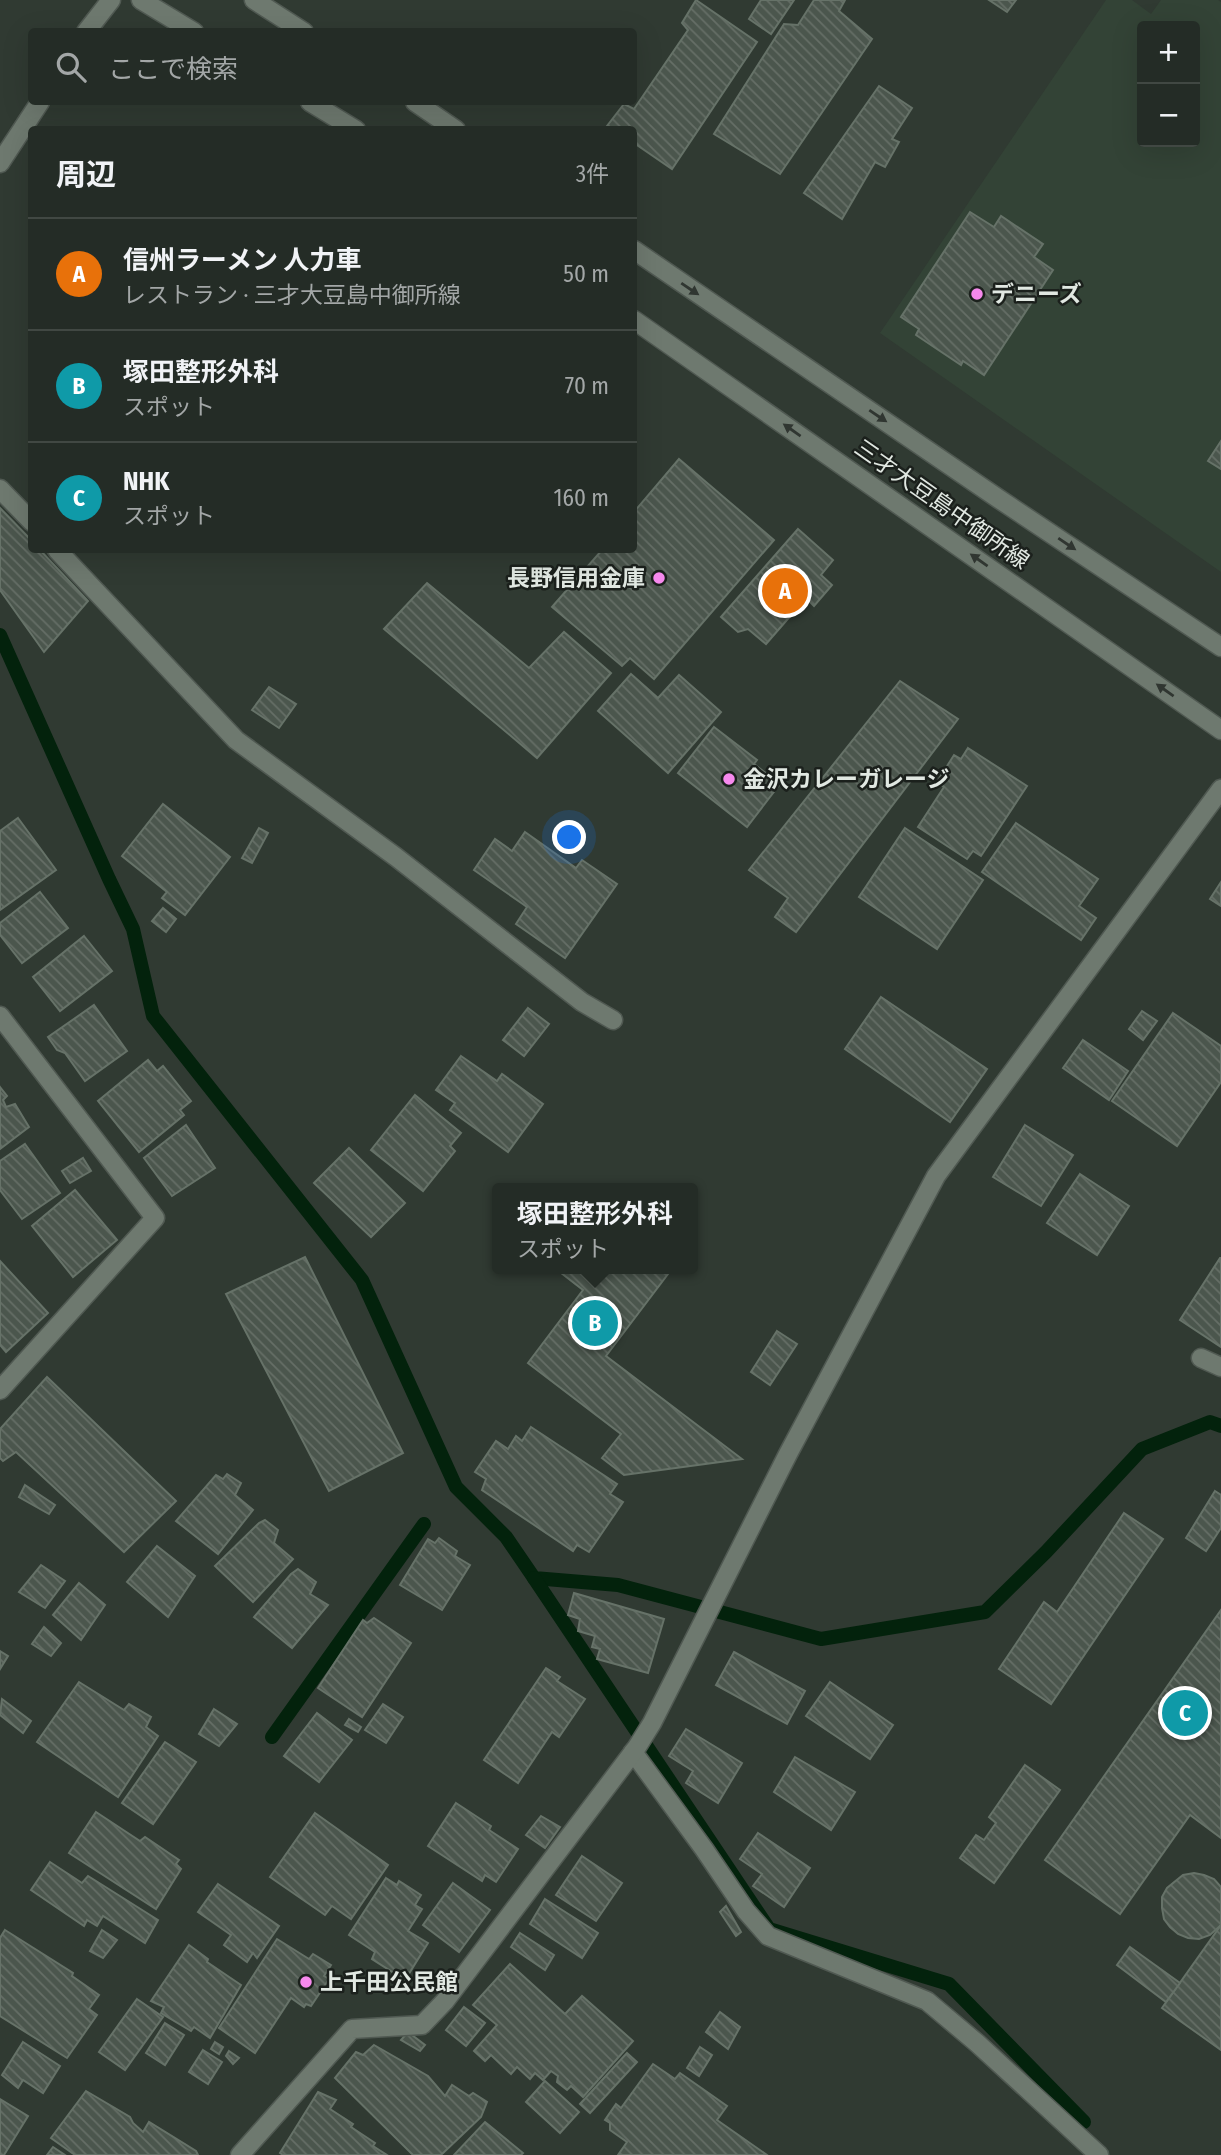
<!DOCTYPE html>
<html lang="ja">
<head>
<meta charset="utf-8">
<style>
  body { margin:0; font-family:"Fira Sans Condensed","Noto Sans JP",sans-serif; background:#2c342e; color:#f1f3f6 }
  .controls { position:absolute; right:21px; top:21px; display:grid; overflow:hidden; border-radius:7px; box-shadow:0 7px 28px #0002 }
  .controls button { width:63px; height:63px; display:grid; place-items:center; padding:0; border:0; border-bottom:2px solid #414843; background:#242c26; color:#f1f3f6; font:35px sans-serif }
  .you { position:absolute; left:570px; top:838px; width:24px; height:24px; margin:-18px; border:5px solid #fff; border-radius:50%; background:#1a73e8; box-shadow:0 0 0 10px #1a73e833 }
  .badge { display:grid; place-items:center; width:46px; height:46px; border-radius:50%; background:#f689ed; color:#fff; font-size:23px; font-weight:700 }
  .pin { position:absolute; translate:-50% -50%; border:4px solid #fff; box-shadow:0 2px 7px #0006 }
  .popup { position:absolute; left:492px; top:1183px; width:206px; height:91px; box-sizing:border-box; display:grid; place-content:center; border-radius:7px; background:#242c26; filter:drop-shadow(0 2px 5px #0005); font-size:23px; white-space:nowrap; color:#a3a7a7 }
  .popup b { font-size:26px; color:#f1f3f6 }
  .popup::after { content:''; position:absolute; left:50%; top:100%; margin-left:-14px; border:14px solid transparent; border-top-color:#242c26 }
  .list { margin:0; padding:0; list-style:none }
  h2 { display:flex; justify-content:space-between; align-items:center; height:91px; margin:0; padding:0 28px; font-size:30px }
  h2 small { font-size:23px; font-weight:400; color:#a3a7a7 }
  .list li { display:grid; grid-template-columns:46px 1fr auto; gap:21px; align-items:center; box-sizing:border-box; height:112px; padding:0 28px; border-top:2px solid #414843 }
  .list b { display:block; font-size:26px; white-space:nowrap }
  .list p { margin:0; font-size:23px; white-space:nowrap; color:#a3a7a7 }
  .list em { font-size:23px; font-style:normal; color:#a3a7a7 }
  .icon { flex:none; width:38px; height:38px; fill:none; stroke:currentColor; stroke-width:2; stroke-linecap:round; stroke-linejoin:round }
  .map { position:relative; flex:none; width:1221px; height:2155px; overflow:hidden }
  .search { position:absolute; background:#242c26; box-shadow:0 7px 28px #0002; left:28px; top:28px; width:609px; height:77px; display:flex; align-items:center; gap:18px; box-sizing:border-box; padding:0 24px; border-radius:7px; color:#a3a7a7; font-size:26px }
  .panel { position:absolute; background:#242c26; box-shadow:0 7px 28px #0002; left:28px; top:126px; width:609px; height:427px; border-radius:7px }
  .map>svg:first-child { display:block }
</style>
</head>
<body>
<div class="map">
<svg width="1221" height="2155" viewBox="0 0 1221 2155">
  <defs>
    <pattern id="building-back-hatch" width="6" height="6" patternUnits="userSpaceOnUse" patternTransform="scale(1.75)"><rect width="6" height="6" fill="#4b564d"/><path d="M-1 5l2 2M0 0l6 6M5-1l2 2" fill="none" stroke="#656e66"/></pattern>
  </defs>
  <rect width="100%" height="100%" fill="#303a32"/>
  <path fill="#334336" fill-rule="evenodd" d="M1106,0H1132L1151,14L1161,0H1218L1221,2V572L880,333ZM1142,26H1195V142H1142Z"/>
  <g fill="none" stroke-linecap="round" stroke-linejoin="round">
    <g stroke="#03220c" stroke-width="14">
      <polyline points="0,635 109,879 133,929 153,1016 362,1280 456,1487 506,1537 534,1578 618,1585 821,1639 985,1612 1046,1552 1142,1449 1210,1422 1221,1426"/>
      <polyline points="534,1578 769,1929 949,1984 1084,2122"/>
      <polyline points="272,1737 424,1524"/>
    </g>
  </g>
  <g fill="url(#building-back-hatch)" stroke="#667268" stroke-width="2">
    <polygon points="696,0 757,42 672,169 634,143 634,130 613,130 607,126 624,104 634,109 688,30 682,23"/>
    <polygon points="761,0 794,0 771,34 749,19"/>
    <polygon points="814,0 845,0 839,11 872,39 780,174 714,134 784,24 798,25"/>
    <polygon points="989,0 1016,0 1007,12"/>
    <polygon points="879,86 912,108 892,139 899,142 885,167 875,162 842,219 804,193"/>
    <polygon points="970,212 994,227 1001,216 1043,244 1034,257 1053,270 984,375 963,361 961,365 916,335 919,329 901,317"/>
    <polygon points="1221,441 1221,469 1208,461"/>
    <polygon points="679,459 774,540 654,679 630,658 622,666 552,607 602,550 634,550 634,512"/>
    <polygon points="0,508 32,541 32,550 40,550 88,601 44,652 0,590"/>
    <polygon points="798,529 833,560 821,575 832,585 814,606 806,598 766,644 748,629 738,632 721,617"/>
    <polygon points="427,583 529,668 564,632 611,673 537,758 384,629"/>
    <polygon points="631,674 658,698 679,675 721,712 668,773 598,711"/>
    <polygon points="900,681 958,719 796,932 775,917 788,898 749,870"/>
    <polygon points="269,687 296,704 279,728 252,710"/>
    <polygon points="714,727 757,760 754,764 780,784 747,827 678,773"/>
    <polygon points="968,748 1027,786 981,856 973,851 967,859 918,827 944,787 937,782 954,755 961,759"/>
    <polygon points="163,804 230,857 185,915 162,898 167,892 122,856"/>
    <polygon points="18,818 56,870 0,910 0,831"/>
    <polygon points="1016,823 1098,879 1079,906 1096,918 1081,940 982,872"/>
    <polygon points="259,828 268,833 252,863 242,858"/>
    <polygon points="905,828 983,880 937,949 859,897"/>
    <polygon points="525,832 576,868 582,860 617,884 565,958 516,924 527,907 474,870 495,839 512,851"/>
    <polygon points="1221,882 1221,906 1210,899"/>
    <polygon points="40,892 68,928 22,963 0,935 0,923"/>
    <polygon points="163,908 176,919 166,932 152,921"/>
    <polygon points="84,936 112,971 60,1011 33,977"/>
    <polygon points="881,997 987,1069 950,1122 845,1049"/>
    <polygon points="94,1005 127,1051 85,1081 65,1053 57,1050 48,1037"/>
    <polygon points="528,1008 549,1024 524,1056 503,1040"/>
    <polygon points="1142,1011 1157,1021 1143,1040 1129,1029"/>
    <polygon points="1173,1013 1221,1046 1221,1082 1177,1146 1112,1101"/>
    <polygon points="1083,1040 1128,1071 1109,1100 1063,1068"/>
    <polygon points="461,1056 497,1081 502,1074 543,1104 508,1152 450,1110 455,1103 436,1090"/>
    <polygon points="148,1060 157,1071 163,1066 191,1101 180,1110 184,1115 139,1152 98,1101"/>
    <polygon points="0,1087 7,1096 3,1100 6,1107 15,1104 29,1127 0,1149"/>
    <polygon points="415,1095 461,1133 450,1146 455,1151 423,1191 371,1150"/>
    <polygon points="186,1125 215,1168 172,1196 144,1158"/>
    <polygon points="1025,1125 1073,1155 1041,1206 993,1177"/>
    <polygon points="25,1144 60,1193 22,1219 0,1190 0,1161"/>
    <polygon points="349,1148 405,1203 371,1237 314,1183"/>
    <polygon points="83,1158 91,1171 70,1183 62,1171"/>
    <polygon points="1080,1174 1129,1206 1097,1255 1047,1223"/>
    <polygon points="75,1190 117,1240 73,1277 32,1226"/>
    <polygon points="305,1257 403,1453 329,1491 226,1294"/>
    <polygon points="1220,1258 1221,1258 1221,1347 1180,1320"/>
    <polygon points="0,1261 48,1313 6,1352 0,1345"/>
    <polygon points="556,1269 661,1269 668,1274 606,1356 742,1459 624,1475 602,1458 621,1434 528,1363 583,1290"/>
    <polygon points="777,1331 797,1344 770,1385 751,1372"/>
    <polygon points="47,1377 176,1501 124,1552 16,1452 3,1461 0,1458 0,1429"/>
    <polygon points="531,1427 617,1484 610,1494 623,1502 589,1552 577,1545 573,1551 482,1490 486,1479 475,1472 496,1441 508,1449 516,1436 522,1441"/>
    <polygon points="227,1474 241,1483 235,1495 253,1510 218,1554 176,1521 216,1475 223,1479"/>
    <polygon points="25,1485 55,1505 49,1514 19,1497"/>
    <polygon points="1215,1491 1221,1495 1221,1528 1206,1551 1186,1538"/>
    <polygon points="1124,1513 1163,1539 1051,1704 999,1669 1044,1602 1057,1612"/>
    <polygon points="265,1520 278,1530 274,1543 293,1559 253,1602 215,1566 259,1523"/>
    <polygon points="439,1538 457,1551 455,1556 470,1565 442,1610 400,1585 428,1539 435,1543"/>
    <polygon points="157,1546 195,1576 168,1617 127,1582"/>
    <polygon points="41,1565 65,1581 45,1608 19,1592"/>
    <polygon points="298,1569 316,1582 310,1594 328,1605 292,1648 254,1617 291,1574"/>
    <polygon points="79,1583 105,1605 81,1640 53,1615"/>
    <polygon points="574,1593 664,1619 648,1673 597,1659 600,1649 592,1647 595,1636 578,1631 580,1619 568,1615"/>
    <polygon points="1221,1610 1221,1838 1190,1815 1120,1914 1045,1860"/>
    <polygon points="374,1618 411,1643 362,1717 318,1688 363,1620 367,1623"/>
    <polygon points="44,1627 61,1643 51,1656 32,1644"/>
    <polygon points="0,1651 8,1656 0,1669"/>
    <polygon points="734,1652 805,1691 787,1724 716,1685"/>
    <polygon points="546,1668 560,1677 557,1681 585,1699 559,1737 552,1732 518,1783 484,1760"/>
    <polygon points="79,1682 124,1710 129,1704 151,1717 146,1727 158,1736 118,1797 37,1742"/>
    <polygon points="830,1682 893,1725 870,1759 806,1716"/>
    <polygon points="2,1699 31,1721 23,1733 0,1715"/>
    <polygon points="383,1704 403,1717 386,1743 365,1730"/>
    <polygon points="214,1709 237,1724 219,1746 199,1734"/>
    <polygon points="317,1713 352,1740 319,1782 284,1756"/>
    <polygon points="349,1719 361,1727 358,1732 345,1725"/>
    <polygon points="686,1729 742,1763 718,1803 686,1783 693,1771 669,1756"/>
    <polygon points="165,1742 196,1762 153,1824 122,1803"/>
    <polygon points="795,1757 855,1792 831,1830 774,1792"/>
    <polygon points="1025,1765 1060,1790 994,1883 960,1858 976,1835 984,1840 996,1823 989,1817"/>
    <polygon points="456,1803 491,1826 489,1830 518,1849 496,1882 485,1875 482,1881 428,1846"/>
    <polygon points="96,1812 140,1841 145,1837 179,1860 176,1864 181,1869 156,1909 69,1853"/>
    <polygon points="315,1813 388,1865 351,1919 332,1906 325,1915 270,1877"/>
    <polygon points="541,1816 560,1827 545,1848 526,1835"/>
    <polygon points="758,1833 810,1868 784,1907 753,1886 762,1874 740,1859"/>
    <polygon points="582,1856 622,1883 596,1921 556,1895"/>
    <polygon points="50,1862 82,1883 88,1876 158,1920 145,1943 103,1916 97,1926 87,1920 84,1926 31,1890"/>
    <polygon points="1194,1873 1204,1875 1214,1879 1221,1887 1221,1925 1210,1935 1199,1939 1188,1938 1178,1934 1170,1927 1164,1919 1162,1908 1162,1897 1167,1888 1183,1875"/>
    <polygon points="386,1878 397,1885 399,1881 421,1895 415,1905 422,1909 408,1931 428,1943 405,1980 372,1959 375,1952 349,1935"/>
    <polygon points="453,1883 490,1910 459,1952 423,1925"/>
    <polygon points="218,1884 279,1926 257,1958 253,1953 247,1962 224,1945 231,1935 198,1912"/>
    <polygon points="545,1899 598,1933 582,1958 530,1924"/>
    <polygon points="726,1906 741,1932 736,1936 720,1912"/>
    <polygon points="1221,1925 1221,2050 1162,2008"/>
    <polygon points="5,1930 73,1973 72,1976 99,1995 89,2009 97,2015 67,2058 0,2016 0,1938"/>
    <polygon points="102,1930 117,1940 103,1958 90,1951"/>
    <polygon points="520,1933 554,1955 545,1970 511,1947"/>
    <polygon points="277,1939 309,1959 313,1954 331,1965 324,1976 329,1979 311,2006 306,2004 304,2007 291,1998 255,2053 219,2028"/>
    <polygon points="189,1945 208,1959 207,1962 241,1985 210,2038 194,2027 191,2031 161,2013 164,2007 151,2001"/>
    <polygon points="1130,1947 1180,1983 1166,2002 1117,1965"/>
    <polygon points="510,1964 565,2014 582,1996 633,2041 583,2097 571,2086 567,2090 557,2082 558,2076 551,2071 543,2080 535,2073 530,2079 517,2067 511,2074 491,2055 485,2061 474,2051 497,2025 473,2005"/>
    <polygon points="137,1999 163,2017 125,2070 99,2052"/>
    <polygon points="464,2007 485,2023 466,2046 446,2030"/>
    <polygon points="720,2012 740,2027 728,2049 706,2032"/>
    <polygon points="165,2023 184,2035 165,2065 146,2053"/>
    <polygon points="408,2032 425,2045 420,2051 401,2040"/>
    <polygon points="23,2042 60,2066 43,2093 23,2080 18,2088 2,2075"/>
    <polygon points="215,2042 223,2047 219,2054 211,2049"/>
    <polygon points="374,2045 428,2076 445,2096 452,2085 469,2096 473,2093 487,2102 481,2117 441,2155 413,2155 335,2078 356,2052 363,2055"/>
    <polygon points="700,2047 712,2055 699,2076 687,2068"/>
    <polygon points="203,2050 222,2062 208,2084 189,2072"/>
    <polygon points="229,2051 239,2058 233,2064 226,2056"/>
    <polygon points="627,2053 637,2062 590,2113 580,2104"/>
    <polygon points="653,2064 675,2079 680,2073 727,2106 717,2120 767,2155 618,2155 627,2142 610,2130 610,2123 605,2120 616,2104 621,2108"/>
    <polygon points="545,2081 579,2112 560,2133 526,2102"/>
    <polygon points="86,2091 130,2117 133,2123 143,2132 149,2122 196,2151 198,2155 75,2155 51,2138"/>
    <polygon points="318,2092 336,2100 330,2109 353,2124 351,2127 375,2143 373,2146 387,2155 283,2155 280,2153"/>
    <polygon points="0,2099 28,2116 4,2155 0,2155"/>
    <polygon points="485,2122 523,2153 521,2155 454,2155"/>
    <polygon points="53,2147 65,2155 47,2155"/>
  </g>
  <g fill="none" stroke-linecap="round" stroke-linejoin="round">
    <defs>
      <g id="minor">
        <polyline points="86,32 111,0"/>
        <polyline points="0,163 40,102"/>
        <polyline points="0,489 32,522"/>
        <polyline points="57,550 236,740 396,857 582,1002 613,1020"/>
        <polyline points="0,1016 155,1218 0,1390"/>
        <polyline points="1201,1358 1221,1367"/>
        <polyline points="633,1752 704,1849 746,1911 768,1936 927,2001 977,2043 1099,2155"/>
        <polyline points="240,2155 352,2029 422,2025 445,2001 637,1747 652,1723 788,1454 936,1176 1221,789"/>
      </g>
      <g id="secondary">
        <polyline points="141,0 194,32"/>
        <polyline points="254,0 304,32"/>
        <polyline points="310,102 356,130"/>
        <polyline points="415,102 456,130"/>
        <polyline points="634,250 999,499 1221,647"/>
        <polyline points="634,320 1221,730"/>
      </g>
    </defs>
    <use href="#minor" stroke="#505952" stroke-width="21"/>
    <use href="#secondary" stroke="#505952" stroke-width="21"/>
    <use href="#minor" stroke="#6e796f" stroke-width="18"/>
    <use href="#secondary" stroke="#6e796f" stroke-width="18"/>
  </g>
  <defs><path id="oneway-solid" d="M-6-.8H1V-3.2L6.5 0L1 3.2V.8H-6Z" transform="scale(1.75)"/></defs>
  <g fill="#303631">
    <use href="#oneway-solid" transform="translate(690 289) rotate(34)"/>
    <use href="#oneway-solid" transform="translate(878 416) rotate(34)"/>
    <use href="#oneway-solid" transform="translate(792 430) rotate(-145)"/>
    <use href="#oneway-solid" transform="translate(1067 544) rotate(34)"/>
    <use href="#oneway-solid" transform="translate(979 560) rotate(-145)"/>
    <use href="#oneway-solid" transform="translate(1165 690) rotate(-145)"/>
  </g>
  <g fill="#f689ed" stroke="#1b201c" stroke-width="2.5">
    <circle cx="977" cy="294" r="7"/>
    <circle cx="659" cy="578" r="7"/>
    <circle cx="729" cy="779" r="7"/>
    <circle cx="306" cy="1982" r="7"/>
  </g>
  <g text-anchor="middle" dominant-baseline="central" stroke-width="5" stroke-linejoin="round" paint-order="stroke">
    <g font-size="23" font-weight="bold" fill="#e1e8e2" stroke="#1b201c" text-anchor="start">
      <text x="991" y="294">デニーズ</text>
      <text x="645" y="578" text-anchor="end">長野信用金庫</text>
      <text x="743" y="779">金沢カレーガレージ</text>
      <text x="320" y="1982">上千田公民館</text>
    </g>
    <g font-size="23" fill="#e1e8e2" stroke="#1b201c">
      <text transform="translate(942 504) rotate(35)">三才大豆島中御所線</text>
    </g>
  </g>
</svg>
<div class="controls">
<button>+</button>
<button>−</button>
</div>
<div class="you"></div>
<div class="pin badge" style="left:785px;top:591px;background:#e8710a">A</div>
<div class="pin badge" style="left:595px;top:1323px;background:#0f9aa8">B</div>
<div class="popup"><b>塚田整形外科</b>スポット</div>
<div class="pin badge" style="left:1185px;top:1713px;background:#0f9aa8">C</div>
<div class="search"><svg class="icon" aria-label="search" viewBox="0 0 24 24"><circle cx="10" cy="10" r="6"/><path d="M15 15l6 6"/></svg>ここで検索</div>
<section class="panel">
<h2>周辺<small>3件</small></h2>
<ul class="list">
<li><span class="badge" style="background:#e8710a">A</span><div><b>信州ラーメン 人力車</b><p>レストラン · 三才大豆島中御所線</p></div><em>50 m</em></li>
<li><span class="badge" style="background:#0f9aa8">B</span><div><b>塚田整形外科</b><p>スポット</p></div><em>70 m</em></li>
<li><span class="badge" style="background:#0f9aa8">C</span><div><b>NHK</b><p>スポット</p></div><em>160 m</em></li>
</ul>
</section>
</div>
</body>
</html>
